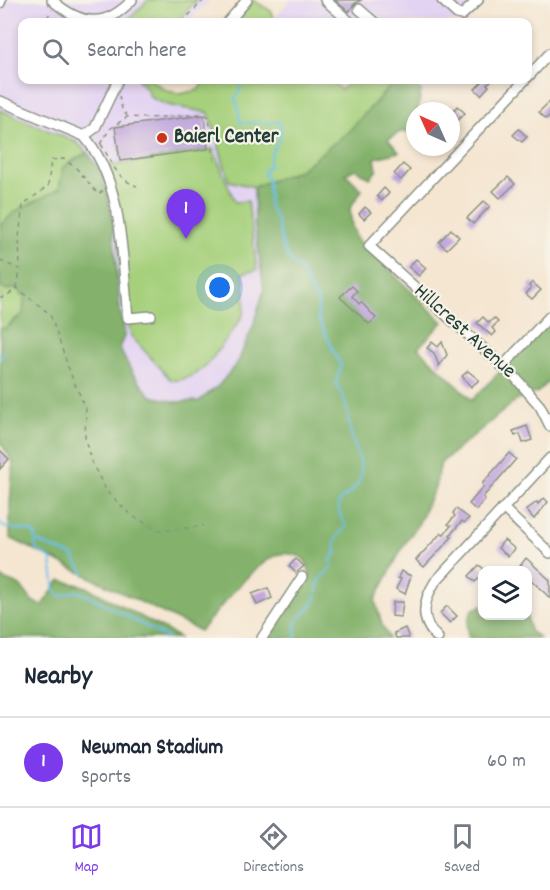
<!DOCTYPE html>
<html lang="en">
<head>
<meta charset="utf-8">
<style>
  body { margin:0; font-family:Dekko,sans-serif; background:#f2f2f3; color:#1f2937 }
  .controls { position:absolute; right:18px; bottom:18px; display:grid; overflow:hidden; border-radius:12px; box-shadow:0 3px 9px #0003 }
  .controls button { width:54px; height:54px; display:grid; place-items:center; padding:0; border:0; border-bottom:2px solid #e0e1e3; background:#fff; color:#1f2937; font:30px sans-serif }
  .compass { position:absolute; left:406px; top:102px; width:54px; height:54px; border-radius:50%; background:#fff; box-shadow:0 3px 9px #0003; rotate:315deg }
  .you { position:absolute; left:220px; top:288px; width:21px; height:21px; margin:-15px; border:4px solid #fff; border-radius:50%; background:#1a73e8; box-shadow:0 0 0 9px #1a73e833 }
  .badge { display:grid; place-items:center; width:39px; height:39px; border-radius:50%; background:#7c3aed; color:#fff; font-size:20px; font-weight:700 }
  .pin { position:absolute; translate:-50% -50px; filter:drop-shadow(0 2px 3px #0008) }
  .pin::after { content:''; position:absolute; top:32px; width:21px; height:18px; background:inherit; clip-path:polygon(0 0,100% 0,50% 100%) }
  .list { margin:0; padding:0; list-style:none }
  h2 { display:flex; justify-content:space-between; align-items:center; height:78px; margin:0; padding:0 24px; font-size:26px }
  h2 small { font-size:20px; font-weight:400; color:#747a83 }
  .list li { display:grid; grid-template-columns:39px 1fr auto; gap:18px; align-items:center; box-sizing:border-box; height:90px; padding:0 24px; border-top:2px solid #e0e1e3 }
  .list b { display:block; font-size:22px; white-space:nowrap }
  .list p { margin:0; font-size:20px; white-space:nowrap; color:#747a83 }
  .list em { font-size:20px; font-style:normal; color:#747a83 }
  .icon { flex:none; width:33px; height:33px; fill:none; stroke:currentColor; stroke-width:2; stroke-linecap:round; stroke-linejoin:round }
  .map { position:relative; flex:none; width:550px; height:638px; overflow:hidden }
  .search { position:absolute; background:#fff; box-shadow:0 3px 9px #0003; left:18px; right:18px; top:18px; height:66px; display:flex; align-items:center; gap:15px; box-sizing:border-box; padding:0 21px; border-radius:12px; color:#747a83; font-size:22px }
  .sheet { height:168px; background:#fff }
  nav { display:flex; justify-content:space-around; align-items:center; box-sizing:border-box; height:84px; border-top:2px solid #e0e1e3; background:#fff; font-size:16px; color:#747a83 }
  nav a { display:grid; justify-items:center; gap:3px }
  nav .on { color:#7c3aed }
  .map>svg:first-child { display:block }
</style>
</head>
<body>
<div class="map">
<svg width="550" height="638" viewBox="0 0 550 638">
  <rect width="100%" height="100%" fill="#f7f3e8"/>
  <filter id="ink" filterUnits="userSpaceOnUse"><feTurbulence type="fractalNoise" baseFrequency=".0167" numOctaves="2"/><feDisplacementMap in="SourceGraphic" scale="12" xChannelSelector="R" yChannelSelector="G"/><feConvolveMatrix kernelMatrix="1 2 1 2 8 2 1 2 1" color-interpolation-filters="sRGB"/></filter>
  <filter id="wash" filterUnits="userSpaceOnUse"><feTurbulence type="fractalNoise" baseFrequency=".008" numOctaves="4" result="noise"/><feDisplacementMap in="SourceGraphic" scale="24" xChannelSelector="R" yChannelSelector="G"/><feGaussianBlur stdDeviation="1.35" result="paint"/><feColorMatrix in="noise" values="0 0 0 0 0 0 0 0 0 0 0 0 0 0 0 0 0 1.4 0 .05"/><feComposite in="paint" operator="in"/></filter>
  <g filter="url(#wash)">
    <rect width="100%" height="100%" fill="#f5e6d2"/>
    <g fill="#e3d3f3">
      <polygon points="0,0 210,0 188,22 22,22 22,80 138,80 146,88 151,99 167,105 209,113 229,181 254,187 255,226 264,290 253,326 238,362 219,385 199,401 176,402 151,396 133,374 119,348 125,334 120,310 112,215 0,226"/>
      <polygon points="290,0 489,0 467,22 274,22 272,21"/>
    </g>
    <g fill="#a6d07c" stroke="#628658" stroke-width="1.5">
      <polygon points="148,0 197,0 176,22 126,22"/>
      <polygon points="253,0 271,11 274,22 234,22"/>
      <polygon points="138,80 151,80 166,90 180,94 198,90 206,80 330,80 341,90 351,80 396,80 348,132 300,170 254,187 229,181 209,113 167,105 151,98 146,88"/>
      <polygon points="0,110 76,142 87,152 102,174 112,215 24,309 24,314 15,319 5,329 0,328"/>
      <path d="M213,149L235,202L248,201L257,270L243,273C244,285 247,302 243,315C240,321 234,328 230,334C216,354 198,383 171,380L131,336L123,300L116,208L103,167Z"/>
    </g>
    <g fill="#84b26c" stroke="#527850" stroke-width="1.5">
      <path d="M396,80H408L421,90L418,111H415V132H400L388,139L399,152L375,158L377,170L370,178L355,169L346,174L362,190L350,208L352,226L357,239L443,322L418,348L472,400L550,321V380L538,392L522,397L513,403L441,463L435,487L419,523L404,545L375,600L382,625L389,638H268L277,621L310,574C308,565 305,556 294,555C290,554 284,553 280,554C253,563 219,610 200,631L10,538V504L13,462L0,442V328L5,329L23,314L24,297L17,288L7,290L0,286V226L14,212L59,189L63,167L87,152L102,174L112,215L120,310L125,334L119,348L133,374L151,396L176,402L199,401L219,385L238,362L253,326L264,290L255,226L254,187L300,170L348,132Z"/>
      <path d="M0,576C6,583 15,581 21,587C31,596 28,602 42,605L60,580L87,587L180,638H0Z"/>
      <path d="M482,604V616H527L530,631L540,638H469C465,628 468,618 473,609L481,606Z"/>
    </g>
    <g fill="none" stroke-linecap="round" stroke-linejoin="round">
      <g stroke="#6bc0e8" stroke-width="2">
        <polyline points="261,22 265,20"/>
        <path d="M241,80L240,91L235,98L238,105L240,123L280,122C286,139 268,149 269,166L264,171V175L268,179L269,206L277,220L284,250L290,261L302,271L312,293L318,300V318L341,366L336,384C349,401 347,422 353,441C356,452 362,461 361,473C360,487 349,494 339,501C337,511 341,518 346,526C339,535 330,542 337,553L331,559L332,566C329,572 324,574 320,580C316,586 318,595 314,602C303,618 293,616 296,638"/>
        <polyline points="0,359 3,351"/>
        <polyline points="0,522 3,527 31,531 36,536 35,549 51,559 55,591 60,596 76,591 89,596 167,638"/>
        <polyline points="38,542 73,556 84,574"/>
      </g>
    </g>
    <g id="blocks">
      <g fill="#bfa3dd">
        <polygon points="335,0 361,0 354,4 349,12"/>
        <polygon points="484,80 492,80 487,84 489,86 481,95 475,89"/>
        <polygon points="550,101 550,115 546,119 539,112"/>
        <polygon points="457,106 465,113 458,120 451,114"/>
        <polygon points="204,115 208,149 120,161 115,127"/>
        <polygon points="519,129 527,137 522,142 513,135"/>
        <polygon points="403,164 410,170 401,180 394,174"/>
        <polygon points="508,177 515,184 500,198 493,191"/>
        <polygon points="384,188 389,193 382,201 377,196"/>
        <polygon points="484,201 490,206 473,224 467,218"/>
        <polygon points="365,207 371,212 364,219 359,214"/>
        <polygon points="451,229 459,237 447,249 439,242"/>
        <polygon points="416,259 426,268 419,276 409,267"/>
        <polygon points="532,282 541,290 532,299 526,294 531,288 529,286"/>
        <polygon points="352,286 357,291 352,296 359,304 361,302 376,318 369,324 340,297"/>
        <polygon points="483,317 489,323 494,318 498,322 492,328 496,332 492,336 477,323"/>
        <polygon points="432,342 438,347 442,342 447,355 439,366 434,353 427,348"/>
        <polygon points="468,371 479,380 471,387 462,376"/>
        <polygon points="527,426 532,440 523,443 520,434 515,436 513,431"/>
        <polygon points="0,450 9,459 0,469"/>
        <polygon points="509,453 516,459 483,497 485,499 476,510 469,504 484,486 482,484"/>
        <polygon points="544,498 548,502 534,519 526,510 537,502 538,504"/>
        <polygon points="456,509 469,518 464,523 462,521 450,535 452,537 424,567 416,560 441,533 443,535 451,526 448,524 455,516 453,513"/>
        <polygon points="504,540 515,549 508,556 498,548"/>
        <polygon points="526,558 550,580 550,598 528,577 528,570 517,570"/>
        <polygon points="296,559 304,566 296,573 289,566"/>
        <polygon points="479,565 483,568 483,575 475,582 469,576"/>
        <polygon points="401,571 411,576 405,594 396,589 401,579 398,578"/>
        <polygon points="268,588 272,598 257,605 252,594"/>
        <polygon points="393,602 403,602 401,617 392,616"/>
        <polygon points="447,606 457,616 450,623 440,613"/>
        <polygon points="405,628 409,638 396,638 394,633"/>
      </g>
    </g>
  </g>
  <g filter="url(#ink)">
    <use href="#blocks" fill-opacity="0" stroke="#8a9283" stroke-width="1.5"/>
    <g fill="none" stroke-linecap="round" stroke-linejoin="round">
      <defs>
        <g id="minor">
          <path d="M52,0C80,25 105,29 132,0"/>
          <polyline points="325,0 350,22"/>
          <polyline points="442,0 457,14 462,15 478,0"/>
          <polyline points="0,3 1,0"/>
          <polyline points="359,9 374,22"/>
          <polyline points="228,22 247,0"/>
          <polyline points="528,77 550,53"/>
          <polyline points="525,80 369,246 514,376 540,406 550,426"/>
          <polyline points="0,101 84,136 95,128 118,80"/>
          <path d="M84,136C124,182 122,260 128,318L151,316"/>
          <polyline points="502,367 550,316"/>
          <polyline points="503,508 550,553"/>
          <polyline points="262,638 302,577"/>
          <path d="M438,638C419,621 423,601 435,582L550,458"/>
        </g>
      </defs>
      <use href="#minor" stroke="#8a9283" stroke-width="12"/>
      <g stroke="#8a9283" stroke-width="1.5" stroke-dasharray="4.5 4.5" stroke-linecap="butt">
        <polyline points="47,18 52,10"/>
        <polyline points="182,22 204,0"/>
        <polyline points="119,96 122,109 127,116"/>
        <polyline points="100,144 110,129 127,117 148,118 204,114 209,117 214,162"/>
        <path d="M101,144C112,162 116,179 137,186"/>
        <polyline points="0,261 20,269 19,237 23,205 48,186 51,160 64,159 77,169 98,194 103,191"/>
        <polyline points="17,288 20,270"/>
        <polyline points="0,297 5,297 17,288 50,314 71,375 86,409 85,439 91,461 107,492 132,516 161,531 203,526"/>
      </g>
      <use href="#minor" stroke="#fff" stroke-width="9"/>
    </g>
  </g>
  <circle fill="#c8321e" stroke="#f7f3e8" stroke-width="2" cx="162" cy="138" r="6"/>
  <g text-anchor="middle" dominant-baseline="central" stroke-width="4.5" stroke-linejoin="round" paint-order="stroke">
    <g font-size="21" font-weight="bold" fill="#1f3d34" stroke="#f7f3e8" text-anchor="start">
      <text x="174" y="138">Baierl Center</text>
    </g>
    <g font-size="21" fill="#1f3d34" stroke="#f7f3e8">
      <text transform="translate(464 332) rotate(42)">Hillcrest Avenue</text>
    </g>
  </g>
</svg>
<div class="controls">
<button><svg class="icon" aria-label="layers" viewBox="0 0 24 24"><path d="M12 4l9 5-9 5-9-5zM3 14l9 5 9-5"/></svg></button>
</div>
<svg class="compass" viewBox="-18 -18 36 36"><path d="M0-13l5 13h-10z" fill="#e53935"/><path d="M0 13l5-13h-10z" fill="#747a83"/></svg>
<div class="you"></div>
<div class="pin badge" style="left:186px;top:239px">1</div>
<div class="search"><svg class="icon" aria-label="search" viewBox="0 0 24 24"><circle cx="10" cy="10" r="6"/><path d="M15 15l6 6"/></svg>Search here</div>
</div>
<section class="sheet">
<h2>Nearby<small></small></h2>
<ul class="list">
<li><span class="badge">1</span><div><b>Newman Stadium</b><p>Sports</p></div><em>60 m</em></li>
</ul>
</section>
<nav>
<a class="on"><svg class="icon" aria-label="map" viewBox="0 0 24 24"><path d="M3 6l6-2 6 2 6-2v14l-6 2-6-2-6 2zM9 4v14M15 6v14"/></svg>Map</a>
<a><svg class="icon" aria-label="directions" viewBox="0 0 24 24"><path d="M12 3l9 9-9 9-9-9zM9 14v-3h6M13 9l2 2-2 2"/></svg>Directions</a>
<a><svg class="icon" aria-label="saved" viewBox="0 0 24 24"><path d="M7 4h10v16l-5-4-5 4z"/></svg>Saved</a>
</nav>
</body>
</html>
